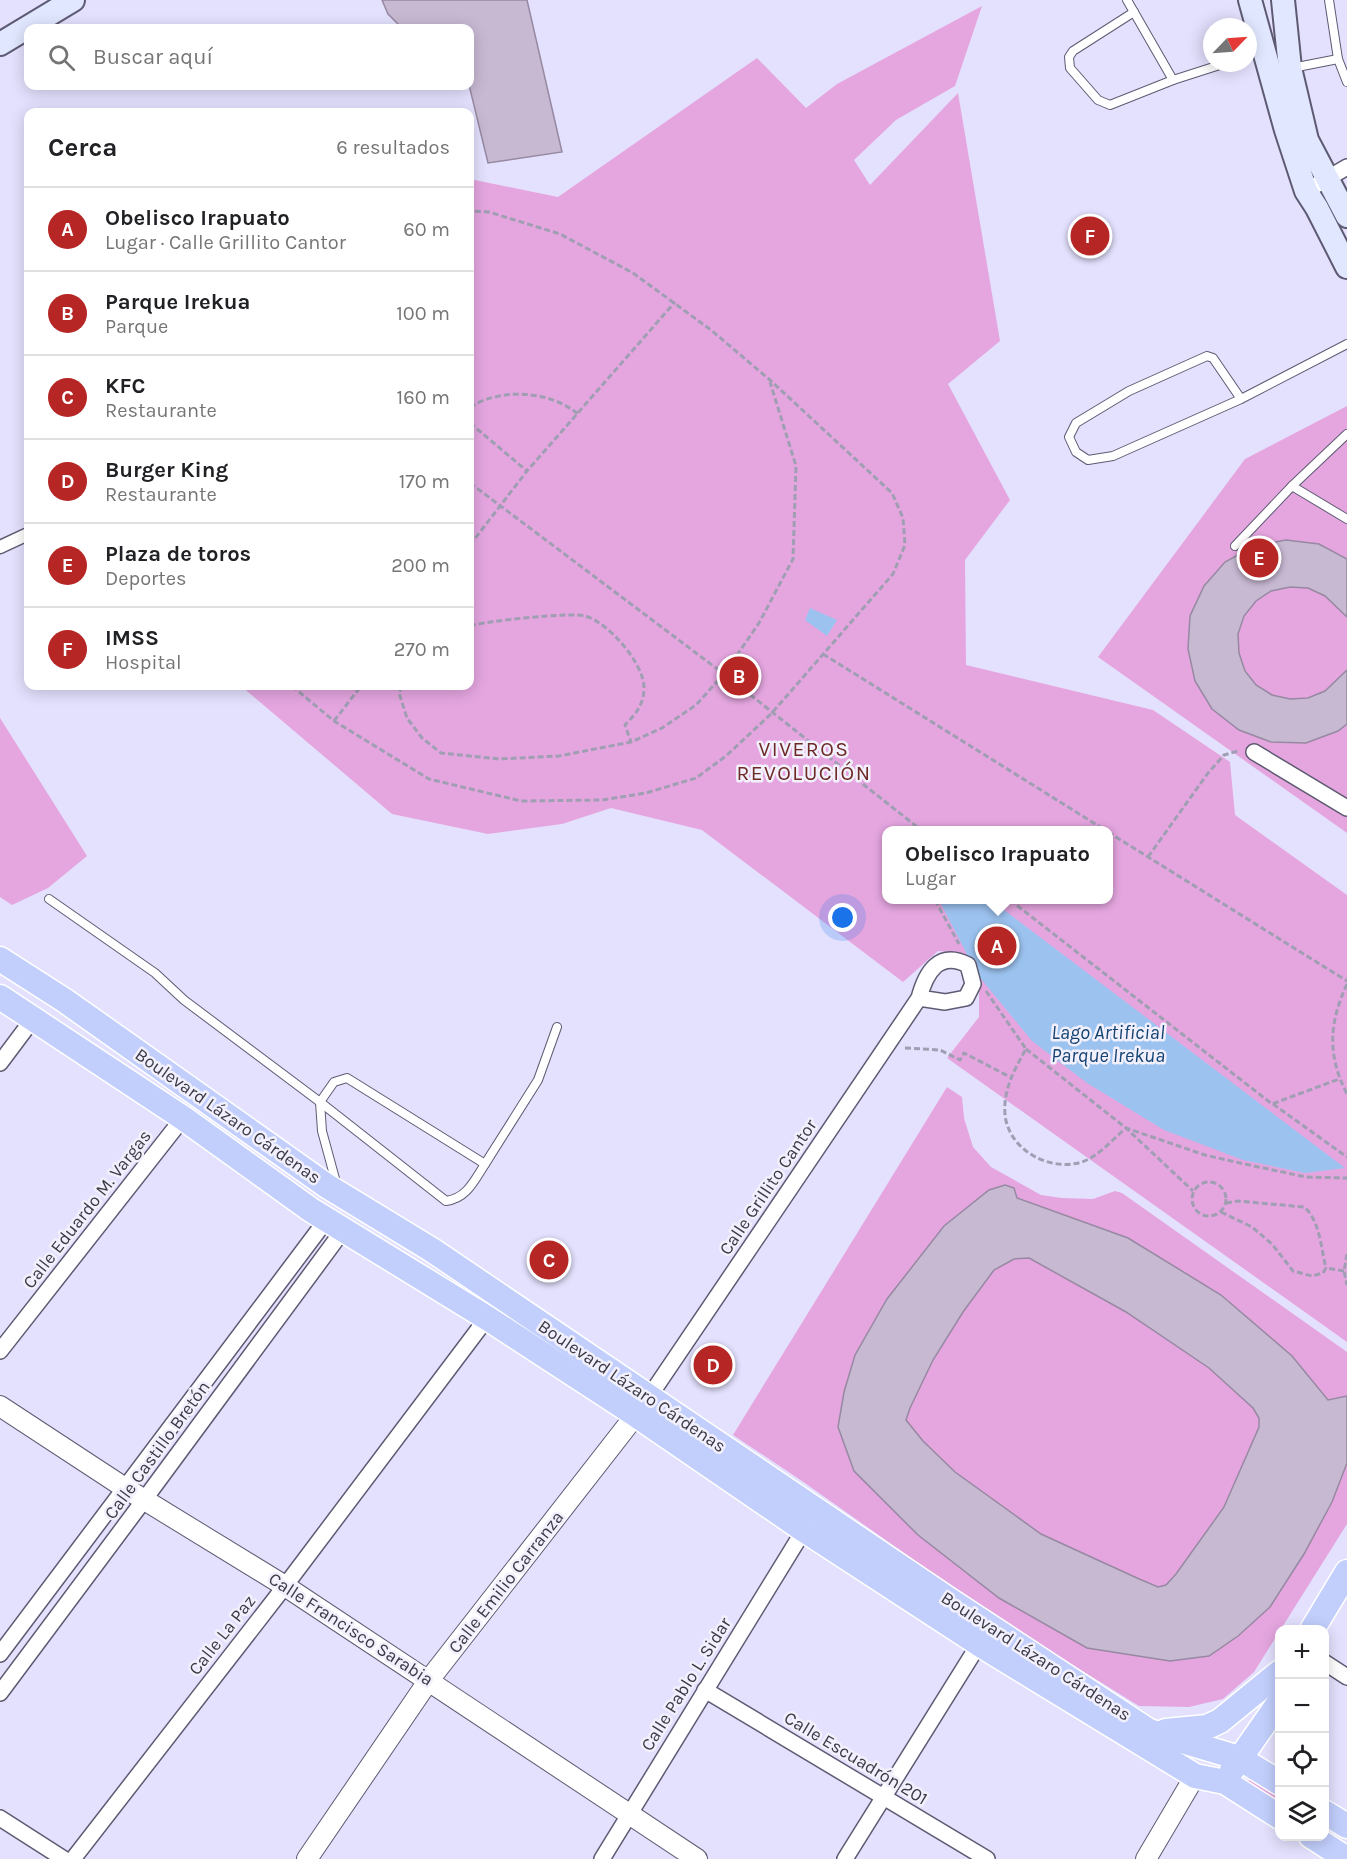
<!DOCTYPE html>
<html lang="es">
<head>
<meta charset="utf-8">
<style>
  body { margin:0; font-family:Karla,sans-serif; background:#f6f6f6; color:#202124 }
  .controls { position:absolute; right:18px; bottom:18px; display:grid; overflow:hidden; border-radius:12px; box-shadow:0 3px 15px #0003 }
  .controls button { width:54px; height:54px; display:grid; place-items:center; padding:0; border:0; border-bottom:2px solid #e0e0e0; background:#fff; color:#202124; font:30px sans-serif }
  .compass { position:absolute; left:1203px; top:18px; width:54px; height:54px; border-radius:50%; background:#fff; box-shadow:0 3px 15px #0003; rotate:65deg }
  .you { position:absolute; left:843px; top:918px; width:21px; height:21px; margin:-15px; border:4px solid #fff; border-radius:50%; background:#1a73e8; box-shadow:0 0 0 9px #1a73e833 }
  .badge { display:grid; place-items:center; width:39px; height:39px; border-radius:50%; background:#b52624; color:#fff; font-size:20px; font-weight:700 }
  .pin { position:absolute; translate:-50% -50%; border:3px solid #fff; box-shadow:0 2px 6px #0006 }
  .popup { position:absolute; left:882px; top:826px; width:231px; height:78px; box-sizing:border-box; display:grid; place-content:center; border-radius:12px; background:#fff; filter:drop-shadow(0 2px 4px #0005); font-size:20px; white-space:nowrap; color:#757577 }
  .popup b { font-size:22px; color:#202124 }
  .popup::after { content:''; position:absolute; left:50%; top:100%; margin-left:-12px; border:12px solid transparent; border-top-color:#fff }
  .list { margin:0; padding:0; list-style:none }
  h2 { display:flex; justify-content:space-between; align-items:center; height:78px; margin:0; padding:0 24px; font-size:26px }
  h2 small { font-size:20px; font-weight:400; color:#757577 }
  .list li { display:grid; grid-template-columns:39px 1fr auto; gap:18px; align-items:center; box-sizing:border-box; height:84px; padding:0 24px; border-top:2px solid #e0e0e0 }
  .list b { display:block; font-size:22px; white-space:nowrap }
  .list p { margin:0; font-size:20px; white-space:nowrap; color:#757577 }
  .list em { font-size:20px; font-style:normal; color:#757577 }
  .icon { flex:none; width:33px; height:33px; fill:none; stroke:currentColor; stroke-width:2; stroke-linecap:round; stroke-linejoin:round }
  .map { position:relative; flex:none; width:1347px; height:1859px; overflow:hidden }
  .search { position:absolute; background:#fff; box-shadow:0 3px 15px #0003; left:24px; top:24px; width:450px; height:66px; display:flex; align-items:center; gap:15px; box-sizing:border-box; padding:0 21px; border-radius:12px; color:#757577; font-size:22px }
  .panel { position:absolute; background:#fff; box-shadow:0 3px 15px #0003; left:24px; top:108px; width:450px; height:582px; border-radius:12px }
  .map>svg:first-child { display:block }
</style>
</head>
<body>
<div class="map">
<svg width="1347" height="1859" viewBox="0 0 1347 1859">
  <rect width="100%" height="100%" fill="#e4e1fe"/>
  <g fill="#e5a6e0" fill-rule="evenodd">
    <path d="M982,6L955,86L896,120L854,160L870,185L958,93L1000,341L948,384L1010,500L965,560L966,665L1153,710L1230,762L1235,815L1347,895V1342L947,1058L979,1017V981L963,953L938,951L903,982L702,830L611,808L562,824L488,834L392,814L241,686H470V179L558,197L757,58L806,108L837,84ZM886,830H1108V900H886Z"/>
    <polygon points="1347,406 1347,833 1098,657 1245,459"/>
    <polygon points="0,718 87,856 48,888 12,905 0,897"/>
    <polygon points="947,1087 962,1097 964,1118 973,1147 991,1167 1041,1195 1062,1198 1093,1199 1115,1191 1122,1193 1347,1352 1347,1524 1254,1672 1223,1699 1189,1707 1139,1706 989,1613 802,1481 733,1435"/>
    <polygon points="1253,1775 1279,1792 1279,1816 1242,1791"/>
  </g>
  <g fill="#9cc3f0">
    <polygon points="810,608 837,620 827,636 805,620"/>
    <polygon points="939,900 991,900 1345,1168 1305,1173 1243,1160 1164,1130 1087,1083 1032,1041 977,974"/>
  </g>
  <g fill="#c8b9d3" stroke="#9689a1" stroke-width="1.5" fill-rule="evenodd">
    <polygon points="382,0 527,0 562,152 488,163 470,89 470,28 402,28 388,14"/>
    <polygon points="1286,540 1319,544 1347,559 1347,617 1325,596 1308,588 1290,587 1271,591 1256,601 1244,616 1238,634 1239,653 1245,671 1256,685 1272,695 1290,699 1308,698 1325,691 1347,670 1347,724 1338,731 1306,743 1271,742 1239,730 1212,709 1195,681 1188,649 1190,616 1204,586 1225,562 1254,546"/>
    <path d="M1005,1185L1014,1188L1017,1198L1128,1238L1221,1295L1292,1356L1328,1400L1347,1396V1463L1332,1502L1304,1554L1270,1607L1238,1636L1209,1656L1170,1661L1087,1648L999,1598L918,1535L854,1471L838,1427L844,1392L855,1355L887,1299L944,1226L989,1190ZM1029,1258L1126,1312L1209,1368L1253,1408L1259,1418V1427L1224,1507L1176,1574L1166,1585L1158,1587L1137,1578L1041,1534L955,1472L923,1441L906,1420L910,1408L933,1360L963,1312L994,1270L1014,1259Z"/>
  </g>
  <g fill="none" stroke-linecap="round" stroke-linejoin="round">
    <defs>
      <g id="service">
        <polyline points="1127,0 1173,80 1226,63"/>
        <polyline points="1134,12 1073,51 1069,57 1070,68 1098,100 1110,105 1173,80"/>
        <polyline points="1338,59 1347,82"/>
        <polyline points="1292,68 1338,59 1329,0"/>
        <polyline points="1241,399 1213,358 1207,356 1129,391 1076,423 1069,437 1076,452 1088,460 1113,456 1241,399 1347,344"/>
        <polyline points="1292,486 1347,519"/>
        <polyline points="1235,546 1292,486 1347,434"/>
        <path d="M49,899L155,973L184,1000L320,1102L446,1201C467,1198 474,1181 485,1164"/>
        <polyline points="337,1186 322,1131 320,1102 334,1082 347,1078 485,1164 538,1080 557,1027"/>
      </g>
      <polyline id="pedestrian" points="0,547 28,534"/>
      <g id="minor">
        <polyline points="1306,191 1347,167"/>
        <polyline points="1254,752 1347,808"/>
        <polyline points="0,1063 33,1019"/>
        <polyline points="0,1351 183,1118"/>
        <path d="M649,1397L919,998C926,972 939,950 968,965L973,984L966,998L945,1002L919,998"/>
        <polyline points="0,1654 327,1219"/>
        <polyline points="1324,1662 1347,1677"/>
        <polyline points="705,1690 987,1859"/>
        <polyline points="0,1693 144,1500 344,1229"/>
        <polyline points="0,1818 64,1859"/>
        <polyline points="73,1859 285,1586 487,1318"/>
        <polyline points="602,1859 804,1530"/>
        <polyline points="845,1859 979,1644"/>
      </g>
      <g id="tertiary">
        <polyline points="0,1406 125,1488 285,1586 697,1859"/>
        <polyline points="307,1859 429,1680 645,1403"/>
        <polyline points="1146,1859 1195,1776"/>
      </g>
      <g id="secondary">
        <polyline points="1250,0 1286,130 1306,191 1317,208 1347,267"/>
        <polyline points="1283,0 1290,68 1307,140 1347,216"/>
        <polyline points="0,44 73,0"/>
      </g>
      <g id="primary">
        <polyline points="0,959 64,1000 327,1186 432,1250 948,1599 1149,1731 1239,1758 1280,1783"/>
        <polyline points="0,997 183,1118 311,1210 487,1318 636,1415 804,1530 979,1644 1195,1776 1225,1782 1280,1817"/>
        <polyline points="1312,1630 1347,1572"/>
        <polyline points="1166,1731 1207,1727 1220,1721 1280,1672"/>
        <polyline points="1232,1770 1280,1701"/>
        <polyline points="1324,1812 1347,1826"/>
        <polyline points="1311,1836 1347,1859"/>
      </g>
    </defs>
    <use href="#service" stroke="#5d5a72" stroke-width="10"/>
    <use href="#pedestrian" stroke="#5d5a72" stroke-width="15"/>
    <use href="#minor" stroke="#5d5a72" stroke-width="18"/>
    <use href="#tertiary" stroke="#5d5a72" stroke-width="22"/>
    <use href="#secondary" stroke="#5d5a72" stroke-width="26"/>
    <use href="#primary" stroke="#fff" stroke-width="27"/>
    <g stroke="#a09eb3" stroke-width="3" stroke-dasharray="6 3" stroke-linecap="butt">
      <path d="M470,407C501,388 549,390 578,414"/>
      <polyline points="470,423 527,471"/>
      <polyline points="470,483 724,674 921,830"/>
      <polyline points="470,545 527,471 675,302"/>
      <path d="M470,626C484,621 572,612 585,616C608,622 645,664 644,689C644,704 635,715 625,725L631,742"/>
      <polyline points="823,654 1105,830"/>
      <polyline points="292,686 334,721 429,779 521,801 602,800 646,793 696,778 726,756 771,714 893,574 905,545 903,518 892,493 770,380 711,330 633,273 560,234 489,212 470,211"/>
      <polyline points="402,686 399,693 407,718 422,738 441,753 499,759 559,756 631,742 662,728 696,705 724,674 759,623 793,559 796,466 770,382"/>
      <polyline points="334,721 361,686"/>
      <polyline points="1108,832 1347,981"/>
      <polyline points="1148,857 1208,773 1224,755 1238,751"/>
      <polyline points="935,900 959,944"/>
      <polyline points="1010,900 1272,1104 1339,1079"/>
      <path d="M1347,984C1329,1023 1327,1055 1347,1094"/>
      <path d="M986,991L1026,1049C1014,1070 1003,1090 1005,1115C1009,1150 1049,1172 1082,1162C1099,1156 1113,1139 1126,1128L1193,1191"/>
      <polyline points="905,1048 940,1050 960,1060 964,1053 1010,1077"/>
      <polyline points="1026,1049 1126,1128 1205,1155 1240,1163 1306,1177 1347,1178"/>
      <polyline points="1273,1104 1347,1157"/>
      <circle cx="1209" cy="1199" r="17"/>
      <path d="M1226,1203L1238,1201L1304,1207C1320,1220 1321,1249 1326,1268"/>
      <polyline points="1221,1212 1252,1227 1272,1244 1293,1271 1312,1276 1323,1273 1326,1268 1344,1271"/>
      <polyline points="1347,1254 1344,1271 1347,1285"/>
    </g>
    <use href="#service" stroke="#fff" stroke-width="8"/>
    <use href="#pedestrian" stroke="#fff" stroke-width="12"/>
    <use href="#minor" stroke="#fff" stroke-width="15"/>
    <use href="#tertiary" stroke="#fff" stroke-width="20"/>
    <use href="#secondary" stroke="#e0e7fe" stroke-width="22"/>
    <use href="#primary" stroke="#c2cffc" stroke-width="24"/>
  </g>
  <g text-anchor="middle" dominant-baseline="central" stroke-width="5" stroke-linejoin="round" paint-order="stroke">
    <g font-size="18" fill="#3b3a45" stroke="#f1f0fc">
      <text transform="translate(228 1116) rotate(35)">Boulevard Lázaro Cárdenas</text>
      <text transform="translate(768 1187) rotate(-56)">Calle Grillito Cantor</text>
      <text transform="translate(87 1209) rotate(-52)">Calle Eduardo M. Vargas</text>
      <text transform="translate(632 1386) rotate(34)">Boulevard Lázaro Cárdenas</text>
      <text transform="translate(157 1450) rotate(-54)">Calle Castillo Bretón</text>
      <text transform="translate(506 1582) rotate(-52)">Calle Emilio Carranza</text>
      <text transform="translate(351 1629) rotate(33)">Calle Francisco Sarabia</text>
      <text transform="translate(222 1635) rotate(-52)">Calle La Paz</text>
      <text transform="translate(1036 1656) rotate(33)">Boulevard Lázaro Cárdenas</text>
      <text transform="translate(686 1684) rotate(-58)">Calle Pablo L. Sidar</text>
      <text transform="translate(856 1758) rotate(31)">Calle Escuadrón 201</text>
    </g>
    <g font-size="20" font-style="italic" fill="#154372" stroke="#f1f0fc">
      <text x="1108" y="1032">Lago Artificial<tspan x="1108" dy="23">Parque Irekua</tspan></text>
    </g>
    <g font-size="21" letter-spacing="1.5" fill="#6e2924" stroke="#f1f0fc">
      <text x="804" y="749">VIVEROS<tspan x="804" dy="24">REVOLUCIÓN</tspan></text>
    </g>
  </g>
</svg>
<div class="controls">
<button>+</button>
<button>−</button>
<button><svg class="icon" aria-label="locate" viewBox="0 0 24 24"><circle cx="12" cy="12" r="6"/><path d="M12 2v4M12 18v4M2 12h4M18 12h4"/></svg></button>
<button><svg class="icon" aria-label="layers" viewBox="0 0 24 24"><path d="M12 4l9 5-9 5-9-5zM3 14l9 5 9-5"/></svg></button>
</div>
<svg class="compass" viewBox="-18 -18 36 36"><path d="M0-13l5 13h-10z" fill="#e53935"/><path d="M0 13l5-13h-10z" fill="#757577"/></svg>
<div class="you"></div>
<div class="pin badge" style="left:997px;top:946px">A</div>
<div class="popup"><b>Obelisco Irapuato</b>Lugar</div>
<div class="pin badge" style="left:739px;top:676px">B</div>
<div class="pin badge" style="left:549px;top:1260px">C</div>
<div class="pin badge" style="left:713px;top:1365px">D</div>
<div class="pin badge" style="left:1259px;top:558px">E</div>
<div class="pin badge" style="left:1090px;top:236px">F</div>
<div class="search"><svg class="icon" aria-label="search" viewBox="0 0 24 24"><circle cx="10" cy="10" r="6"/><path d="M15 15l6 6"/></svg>Buscar aquí</div>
<section class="panel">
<h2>Cerca<small>6 resultados</small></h2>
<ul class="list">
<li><span class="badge">A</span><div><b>Obelisco Irapuato</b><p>Lugar · Calle Grillito Cantor</p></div><em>60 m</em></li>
<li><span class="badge">B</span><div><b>Parque Irekua</b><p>Parque</p></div><em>100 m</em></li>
<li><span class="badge">C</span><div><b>KFC</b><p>Restaurante</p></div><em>160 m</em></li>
<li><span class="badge">D</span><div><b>Burger King</b><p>Restaurante</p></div><em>170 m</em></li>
<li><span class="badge">E</span><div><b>Plaza de toros</b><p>Deportes</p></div><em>200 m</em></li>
<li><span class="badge">F</span><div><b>IMSS</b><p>Hospital</p></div><em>270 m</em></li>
</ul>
</section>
</div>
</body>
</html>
